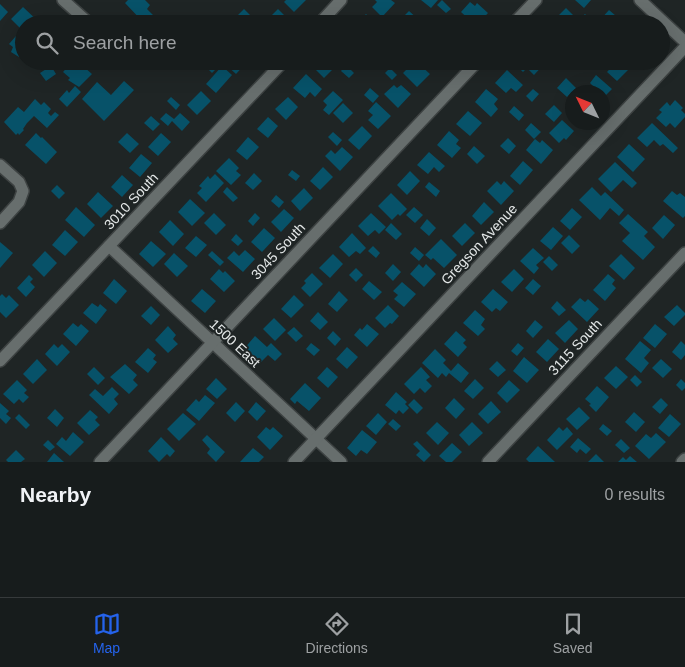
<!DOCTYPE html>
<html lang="en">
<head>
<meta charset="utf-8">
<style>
  body { margin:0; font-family:Arial,sans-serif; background:#202525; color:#f1f3f6 }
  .compass { position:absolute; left:565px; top:85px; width:45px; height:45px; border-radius:50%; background:#171c1c; box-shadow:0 5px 20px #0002; rotate:313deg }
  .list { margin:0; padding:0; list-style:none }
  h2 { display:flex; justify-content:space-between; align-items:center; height:65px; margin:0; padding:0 20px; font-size:21px }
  h2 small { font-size:16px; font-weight:400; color:#9ea1a3 }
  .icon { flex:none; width:28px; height:28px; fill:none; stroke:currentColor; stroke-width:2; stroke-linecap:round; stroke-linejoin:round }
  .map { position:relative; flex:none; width:685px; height:462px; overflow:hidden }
  .search { position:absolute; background:#171c1c; box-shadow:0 5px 20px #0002; left:15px; right:15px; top:15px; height:55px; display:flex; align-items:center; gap:12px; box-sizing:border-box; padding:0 18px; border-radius:28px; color:#9ea1a3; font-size:19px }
  .sheet { height:135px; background:#171c1c }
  nav { display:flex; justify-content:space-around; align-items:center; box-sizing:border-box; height:70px; border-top:1px solid #363a3b; background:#171c1c; font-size:14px; color:#9ea1a3 }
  nav a { display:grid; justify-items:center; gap:2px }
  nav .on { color:#2563eb }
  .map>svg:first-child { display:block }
</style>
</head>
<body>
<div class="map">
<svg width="685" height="462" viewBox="0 0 685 462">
  <rect width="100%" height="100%" fill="#1f2525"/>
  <g fill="#075269">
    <polygon points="128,0 145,0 150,5 147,9 153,15 144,23 125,3"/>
    <polygon points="286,0 306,0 294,12 284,2"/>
    <polygon points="375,0 391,0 395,3 382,17 372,7 377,2"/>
    <polygon points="421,0 438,0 431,8"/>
    <polygon points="442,0 451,9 446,13 437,5"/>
    <polygon points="575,0 591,0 584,8"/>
    <polygon points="470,2 475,6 477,3 488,13 478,24 474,24 461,12"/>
    <polygon points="0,4 8,12 0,21"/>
    <polygon points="23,7 41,24 24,24 24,32 11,19"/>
    <polygon points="566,8 578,20 575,24 556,24 553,21"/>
    <polygon points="244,9 252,17 246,24 241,24 235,18"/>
    <polygon points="278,9 288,19 283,24 266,24 265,22"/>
    <polygon points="609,10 623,22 622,24 604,24 600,20"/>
    <polygon points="409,11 419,20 415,24 404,24 400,20"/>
    <polygon points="366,14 376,24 356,24"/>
    <polygon points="585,14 593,22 591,24 582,24 578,20"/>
    <polygon points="171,18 172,24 155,24 155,21"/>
    <polygon points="16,36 24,42 24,52 19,57 11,52 13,47 9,44"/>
    <polygon points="73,61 75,61 83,68 84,67 92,74 79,87 68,80 70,78 63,72"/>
    <polygon points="209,61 217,61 220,65 212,73 205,66"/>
    <polygon points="228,61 248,61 236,74 225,64"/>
    <polygon points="321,61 333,61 337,65 324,78 314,68"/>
    <polygon points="514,61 545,61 546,62 534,75 527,68 523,72 513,62"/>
    <polygon points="617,61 623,61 630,68 617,81 607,72"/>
    <polygon points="412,64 416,68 420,65 430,74 417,87 403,73"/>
    <polygon points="346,65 354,73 349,78 341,71"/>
    <polygon points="51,66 56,74 46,81 40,73"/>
    <polygon points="222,66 232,75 216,93 206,84"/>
    <polygon points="390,68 397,75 392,80 385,73"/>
    <polygon points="507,70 523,85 516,92 511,88 506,93 495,83"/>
    <polygon points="306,74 322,89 315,97 310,92 305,98 293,88"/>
    <polygon points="596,75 612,89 602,99 602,92 588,92 593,86 590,83"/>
    <polygon points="566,78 576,88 567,97 557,88"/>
    <polygon points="124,81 134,90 104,121 82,99 97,82 111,95"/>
    <polygon points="394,85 397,88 401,85 411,94 398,108 384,94"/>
    <polygon points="75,86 81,92 67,107 59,99 67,90 69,93"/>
    <polygon points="370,88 379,96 373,103 364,95"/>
    <polygon points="486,89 498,99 494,104 498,109 491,117 475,102"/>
    <polygon points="533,89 539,94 532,102 526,96"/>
    <polygon points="201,91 211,101 197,115 187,105"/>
    <polygon points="333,91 343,100 329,115 323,110 327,105 323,101"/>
    <polygon points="171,97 180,105 176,110 167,101"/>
    <polygon points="288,97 298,107 286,120 275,109"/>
    <polygon points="35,99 41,105 44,102 51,109 48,113 51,116 55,112 59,115 47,128 34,116 27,123 23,129 24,130 19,135 18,133 16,135 4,122 18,107 24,112"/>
    <polygon points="675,100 683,108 681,110 685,114 685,117 675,128 670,123 666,127 656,118 662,112 659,110 667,102 670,106"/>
    <polygon points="376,102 391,116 378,129 368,120 373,115 368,111"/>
    <polygon points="343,103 353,113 343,123 333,113"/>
    <polygon points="554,105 562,113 554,122 545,114"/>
    <polygon points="514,106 524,115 519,121 509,112"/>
    <polygon points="468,111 482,123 470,136 456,124"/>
    <polygon points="166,113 174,119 180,113 190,122 182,131 172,121 168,126 160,119"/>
    <polygon points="151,116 160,124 153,131 144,123"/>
    <polygon points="268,117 278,126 268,138 257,129"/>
    <polygon points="562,120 574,131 566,140 564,138 559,143 549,133"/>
    <polygon points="531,123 541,132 534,139 525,130"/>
    <polygon points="652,123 678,148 673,153 663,144 660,146 654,140 647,147 637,138"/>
    <polygon points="362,126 372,136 359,150 348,140"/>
    <polygon points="449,131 459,140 456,144 461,148 452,158 437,145"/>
    <polygon points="333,132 342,140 337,146 328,137"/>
    <polygon points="36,133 41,138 42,137 57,152 46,164 25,145"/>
    <polygon points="127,133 139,144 130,153 118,142"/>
    <polygon points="161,133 171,142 158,156 148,147"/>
    <polygon points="248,137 259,147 247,160 236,151"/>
    <polygon points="508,138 516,146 509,154 500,146"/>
    <polygon points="535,139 540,143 542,140 553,150 541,164 526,150"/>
    <polygon points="629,144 645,159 633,172 617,157"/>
    <polygon points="474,146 485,156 477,164 467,154"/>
    <polygon points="342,147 353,157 340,171 325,156 331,150 335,154"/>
    <polygon points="429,152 445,166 439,172 434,167 428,174 417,165"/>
    <polygon points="141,154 152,163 140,177 129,168"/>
    <polygon points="229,158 239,168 236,171 241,175 231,185 216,171"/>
    <polygon points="523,161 533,170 520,185 510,176"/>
    <polygon points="615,162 637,183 632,188 623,180 611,192 598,179"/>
    <polygon points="323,167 333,177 320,190 310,181"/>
    <polygon points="292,170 300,176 296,181 288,175"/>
    <polygon points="410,171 420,181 407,195 397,185"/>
    <polygon points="254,173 262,181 253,190 245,183"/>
    <polygon points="215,174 224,183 206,202 197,193 202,188 199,186 208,176 210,179"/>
    <polygon points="122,175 133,185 122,197 111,187"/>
    <polygon points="497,181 501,185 504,181 514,191 501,205 487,191"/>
    <polygon points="429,182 440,191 436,197 425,187"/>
    <polygon points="57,185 65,193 59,199 51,191"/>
    <polygon points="227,187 238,198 233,202 223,192"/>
    <polygon points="592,187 601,196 605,192 624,210 619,216 610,208 600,220 579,200"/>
    <polygon points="304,188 313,198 300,211 291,201"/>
    <polygon points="672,191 677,195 680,193 685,197 685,216 683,218 663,201"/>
    <polygon points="98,192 113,206 101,218 87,204"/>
    <polygon points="391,193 407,209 400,216 398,214 392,220 378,206"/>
    <polygon points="276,195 284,202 279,208 271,201"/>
    <polygon points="190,199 205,213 192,226 178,212"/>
    <polygon points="484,202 494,212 481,225 472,216"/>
    <polygon points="76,207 95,225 84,237 65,220"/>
    <polygon points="414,207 423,215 415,223 406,215"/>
    <polygon points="572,208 582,217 570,230 560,221"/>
    <polygon points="284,209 294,218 281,232 271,222"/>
    <polygon points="214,213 226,225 216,235 204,223"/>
    <polygon points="255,213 260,218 253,226 248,221"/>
    <polygon points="371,213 386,227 379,234 375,230 368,236 358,226"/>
    <polygon points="628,214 648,232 644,236 655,247 643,260 622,241 630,233 619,223"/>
    <polygon points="664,215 675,225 663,239 652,228"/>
    <polygon points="427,219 436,228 429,236 420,228"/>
    <polygon points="170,220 184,234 173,246 159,232"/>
    <polygon points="391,223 402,234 396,240 385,230"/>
    <polygon points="465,223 475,233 462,246 452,236"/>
    <polygon points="553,227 563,236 551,250 540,241"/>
    <polygon points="264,228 275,238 262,252 251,242"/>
    <polygon points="65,230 78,242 65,256 52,245"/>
    <polygon points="352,233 366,248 360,254 356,251 349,257 339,247"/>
    <polygon points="236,234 243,241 238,246 231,240"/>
    <polygon points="569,235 580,246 572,254 561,243"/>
    <polygon points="196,236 207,245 196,257 185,248"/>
    <polygon points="441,239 457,255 444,268 433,258 431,260 425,255"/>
    <polygon points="151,241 166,254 153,267 139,254"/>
    <polygon points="0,242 13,253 0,268"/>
    <polygon points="373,246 380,253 376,258 368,251"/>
    <polygon points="415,247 424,255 419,261 410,253"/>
    <polygon points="533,248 544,258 536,265 539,268 534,274 520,261"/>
    <polygon points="245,250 255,259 243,272 227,258 234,251 239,256"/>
    <polygon points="45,251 57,263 44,277 32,265"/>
    <polygon points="212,251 224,262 220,266 208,255"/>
    <polygon points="174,253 188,266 177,277 164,264"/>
    <polygon points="333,254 343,264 330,278 319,268"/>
    <polygon points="621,254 635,268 624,280 609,266"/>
    <polygon points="549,256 558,265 552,271 543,262"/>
    <polygon points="393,264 401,272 393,281 385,273"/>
    <polygon points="419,264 423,268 426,264 436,274 424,287 410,274"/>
    <polygon points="356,268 363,275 356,282 349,275"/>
    <polygon points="219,269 223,273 225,271 235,281 224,292 210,279"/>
    <polygon points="514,269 524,279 512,292 501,282"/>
    <polygon points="312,273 323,284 310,297 301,288 306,283 304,281"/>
    <polygon points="608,274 615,280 612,284 616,288 605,301 593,290"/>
    <polygon points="29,275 33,279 30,282 35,287 26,297 17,288"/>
    <polygon points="114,279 127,291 116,304 103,293"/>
    <polygon points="533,279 541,286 533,295 525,288"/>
    <polygon points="369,281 382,292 374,300 362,289"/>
    <polygon points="402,282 416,294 404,307 394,299 398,295 393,291"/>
    <polygon points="202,289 216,301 205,313 191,301"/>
    <polygon points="493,289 508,302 500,311 496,308 492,312 481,302"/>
    <polygon points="339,291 348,300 337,312 328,304"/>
    <polygon points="2,294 6,298 9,295 19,305 6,318 0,312 0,296"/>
    <polygon points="294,295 304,305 291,318 281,309"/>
    <polygon points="580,298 585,302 588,299 599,309 587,322 571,307"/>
    <polygon points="557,301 566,310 559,316 551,308"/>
    <polygon points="92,303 98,307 100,304 107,310 96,324 83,313"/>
    <polygon points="388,305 399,316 392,324 390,323 385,328 375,318"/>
    <polygon points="677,305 685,313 685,315 674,326 664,317"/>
    <polygon points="151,306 160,315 151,325 141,316"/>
    <polygon points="475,310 485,319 481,325 485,329 478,336 463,323"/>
    <polygon points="318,312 328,322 320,330 310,321"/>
    <polygon points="274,318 286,330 275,341 263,329"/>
    <polygon points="535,320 543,327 533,338 526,331"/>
    <polygon points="569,320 578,329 565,343 555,333"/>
    <polygon points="73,323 78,327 81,324 89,331 76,346 63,334"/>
    <polygon points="367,324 379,334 367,347 354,335 360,328 362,330"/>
    <polygon points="655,324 667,334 655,348 643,338"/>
    <polygon points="168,326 176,335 173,339 178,344 168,353 155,340"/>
    <polygon points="294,327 303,336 296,342 287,333"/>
    <polygon points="333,331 341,339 335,346 327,338"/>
    <polygon points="456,331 466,340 463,343 467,347 458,357 444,344"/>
    <polygon points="255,336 267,347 271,343 282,354 275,361 268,355 258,365 243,350"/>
    <polygon points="548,339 559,349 547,362 536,352"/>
    <polygon points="640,341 651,350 644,358 649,363 641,373 625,359"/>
    <polygon points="681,341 685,345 685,355 681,360 672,352"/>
    <polygon points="311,343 320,350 314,356 306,349"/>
    <polygon points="518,343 524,348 517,356 511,351"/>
    <polygon points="54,344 58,348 62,344 70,352 57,366 45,354"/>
    <polygon points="347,347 358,357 347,369 336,359"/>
    <polygon points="148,348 156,355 153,359 157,362 148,373 135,362"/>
    <polygon points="435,349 446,360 443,363 451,371 458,363 469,373 461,383 449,373 446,377 442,373 438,378 422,363"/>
    <polygon points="524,357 539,370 527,383 513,371"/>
    <polygon points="37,359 47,370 33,384 23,374"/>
    <polygon points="661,359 672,369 663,378 652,368"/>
    <polygon points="497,361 506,370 498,377 489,369"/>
    <polygon points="125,364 137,375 133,380 138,385 129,394 110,377"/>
    <polygon points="616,366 628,377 616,389 604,378"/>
    <polygon points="94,367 105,378 98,385 87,374"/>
    <polygon points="327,367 338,377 328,388 317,378"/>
    <polygon points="421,367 430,377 426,380 432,386 425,393 420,388 414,394 404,384"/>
    <polygon points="635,375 642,382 637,387 630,380"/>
    <polygon points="216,378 227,389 217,399 206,389"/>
    <polygon points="475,379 484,388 473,399 464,391"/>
    <polygon points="681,379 685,383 685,388 682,391 676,385"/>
    <polygon points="17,380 27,390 24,393 29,397 23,403 19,399 14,404 3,394"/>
    <polygon points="509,380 520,390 507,403 497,393"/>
    <polygon points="305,383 321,398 309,411 297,401 295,404 290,399"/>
    <polygon points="597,386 609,397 596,412 589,405 591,404 585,399"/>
    <polygon points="112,387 119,394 114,399 118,404 109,414 89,395 95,389 103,396"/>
    <polygon points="396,392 407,402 405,404 409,408 403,414 399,410 396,414 385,405"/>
    <polygon points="205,395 215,403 199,421 186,410 196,399 199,402"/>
    <polygon points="454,398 465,409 456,419 445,408"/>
    <polygon points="661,398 668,405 660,414 652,407"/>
    <polygon points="414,399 423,408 417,414 408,405"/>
    <polygon points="491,401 501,412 488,424 478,414"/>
    <polygon points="236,402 245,411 235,422 226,413"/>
    <polygon points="256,402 266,411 257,421 248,412"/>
    <polygon points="0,403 9,411 6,414 11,418 6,424 0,418"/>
    <polygon points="579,407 590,418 577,430 566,419"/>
    <polygon points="55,409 64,418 57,427 47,418"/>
    <polygon points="90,410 98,417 95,420 100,425 89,435 77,423"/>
    <polygon points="634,412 645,422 636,432 625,422"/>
    <polygon points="183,413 196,424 179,441 167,429"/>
    <polygon points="378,413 387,422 376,435 366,426"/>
    <polygon points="19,414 30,425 26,429 15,418"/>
    <polygon points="670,414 681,424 669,437 658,428"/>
    <polygon points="393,419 401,426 396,431 388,424"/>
    <polygon points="437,422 449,433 438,445 426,433"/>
    <polygon points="472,422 483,433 469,446 459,435"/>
    <polygon points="603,424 612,431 607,436 599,429"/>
    <polygon points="266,427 270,430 273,427 283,436 270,450 257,437"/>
    <polygon points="559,427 563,431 567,427 573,434 557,450 547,440"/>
    <polygon points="362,430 377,442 367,454 361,450 356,456 347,448"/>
    <polygon points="73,432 84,442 70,456 56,444 62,437 66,441"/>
    <polygon points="656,433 666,442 649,459 635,446 646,434 651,438"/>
    <polygon points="207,435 225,452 216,462 207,453 210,449 202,440"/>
    <polygon points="161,437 175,451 170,457 167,454 159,462 148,451"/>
    <polygon points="578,438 591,449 586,454 580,449 577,453 570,447"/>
    <polygon points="621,439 630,448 624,453 615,445"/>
    <polygon points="48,440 55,447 50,451 43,445"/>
    <polygon points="417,441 431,455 424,462 416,455 420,451 413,444"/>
    <polygon points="452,443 462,452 452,462 446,462 439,456"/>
    <polygon points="538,446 555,462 529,462 526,459"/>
    <polygon points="253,448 264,457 259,462 240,462"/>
    <polygon points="16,450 25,459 21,462 8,462 6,460"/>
    <polygon points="54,453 64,462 47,462"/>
    <polygon points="596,454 604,462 588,462"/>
    <polygon points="630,456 637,462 618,462 623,457 626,460"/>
  </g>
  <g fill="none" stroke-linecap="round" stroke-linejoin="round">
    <defs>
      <g id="minor">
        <polyline points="63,0 90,24"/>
        <polyline points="640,0 685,42"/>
        <polyline points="319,24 341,0"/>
        <polyline points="513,24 536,0"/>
        <polyline points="0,165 19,182 23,191 19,202 0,223"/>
        <polyline points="109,246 341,462"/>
        <polyline points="0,361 284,61"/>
        <polyline points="100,462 478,61"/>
        <polyline points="294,462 685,47"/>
        <polyline points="488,462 685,253"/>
        <polyline points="682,462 685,459"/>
      </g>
    </defs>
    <use href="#minor" stroke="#3d4242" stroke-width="14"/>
    <use href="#minor" stroke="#676e6d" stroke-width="11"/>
  </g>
  <g text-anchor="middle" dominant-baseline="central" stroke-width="4" stroke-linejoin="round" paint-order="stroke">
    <g font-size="14" fill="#e3e7e7" stroke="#1f2525">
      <text transform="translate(131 201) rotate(-47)">3010 South</text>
      <text transform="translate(479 244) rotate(-47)">Gregson Avenue</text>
      <text transform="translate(278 251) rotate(-47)">3045 South</text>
      <text transform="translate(235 343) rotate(43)">1500 East</text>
      <text transform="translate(575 347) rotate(-47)">3115 South</text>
    </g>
  </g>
</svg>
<svg class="compass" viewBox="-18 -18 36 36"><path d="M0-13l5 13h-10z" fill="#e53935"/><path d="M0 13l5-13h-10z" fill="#9ea1a3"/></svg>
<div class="search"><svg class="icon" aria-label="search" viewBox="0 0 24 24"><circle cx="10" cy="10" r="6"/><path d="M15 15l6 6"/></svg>Search here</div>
</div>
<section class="sheet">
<h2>Nearby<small>0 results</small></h2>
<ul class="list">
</ul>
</section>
<nav>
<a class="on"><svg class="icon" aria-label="map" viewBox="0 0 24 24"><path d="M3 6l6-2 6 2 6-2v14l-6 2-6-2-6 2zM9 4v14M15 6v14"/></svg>Map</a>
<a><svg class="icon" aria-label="directions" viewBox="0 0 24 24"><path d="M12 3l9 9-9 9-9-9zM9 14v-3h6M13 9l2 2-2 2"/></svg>Directions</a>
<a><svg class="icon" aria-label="saved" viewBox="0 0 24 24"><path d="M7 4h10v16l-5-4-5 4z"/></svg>Saved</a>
</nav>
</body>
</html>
